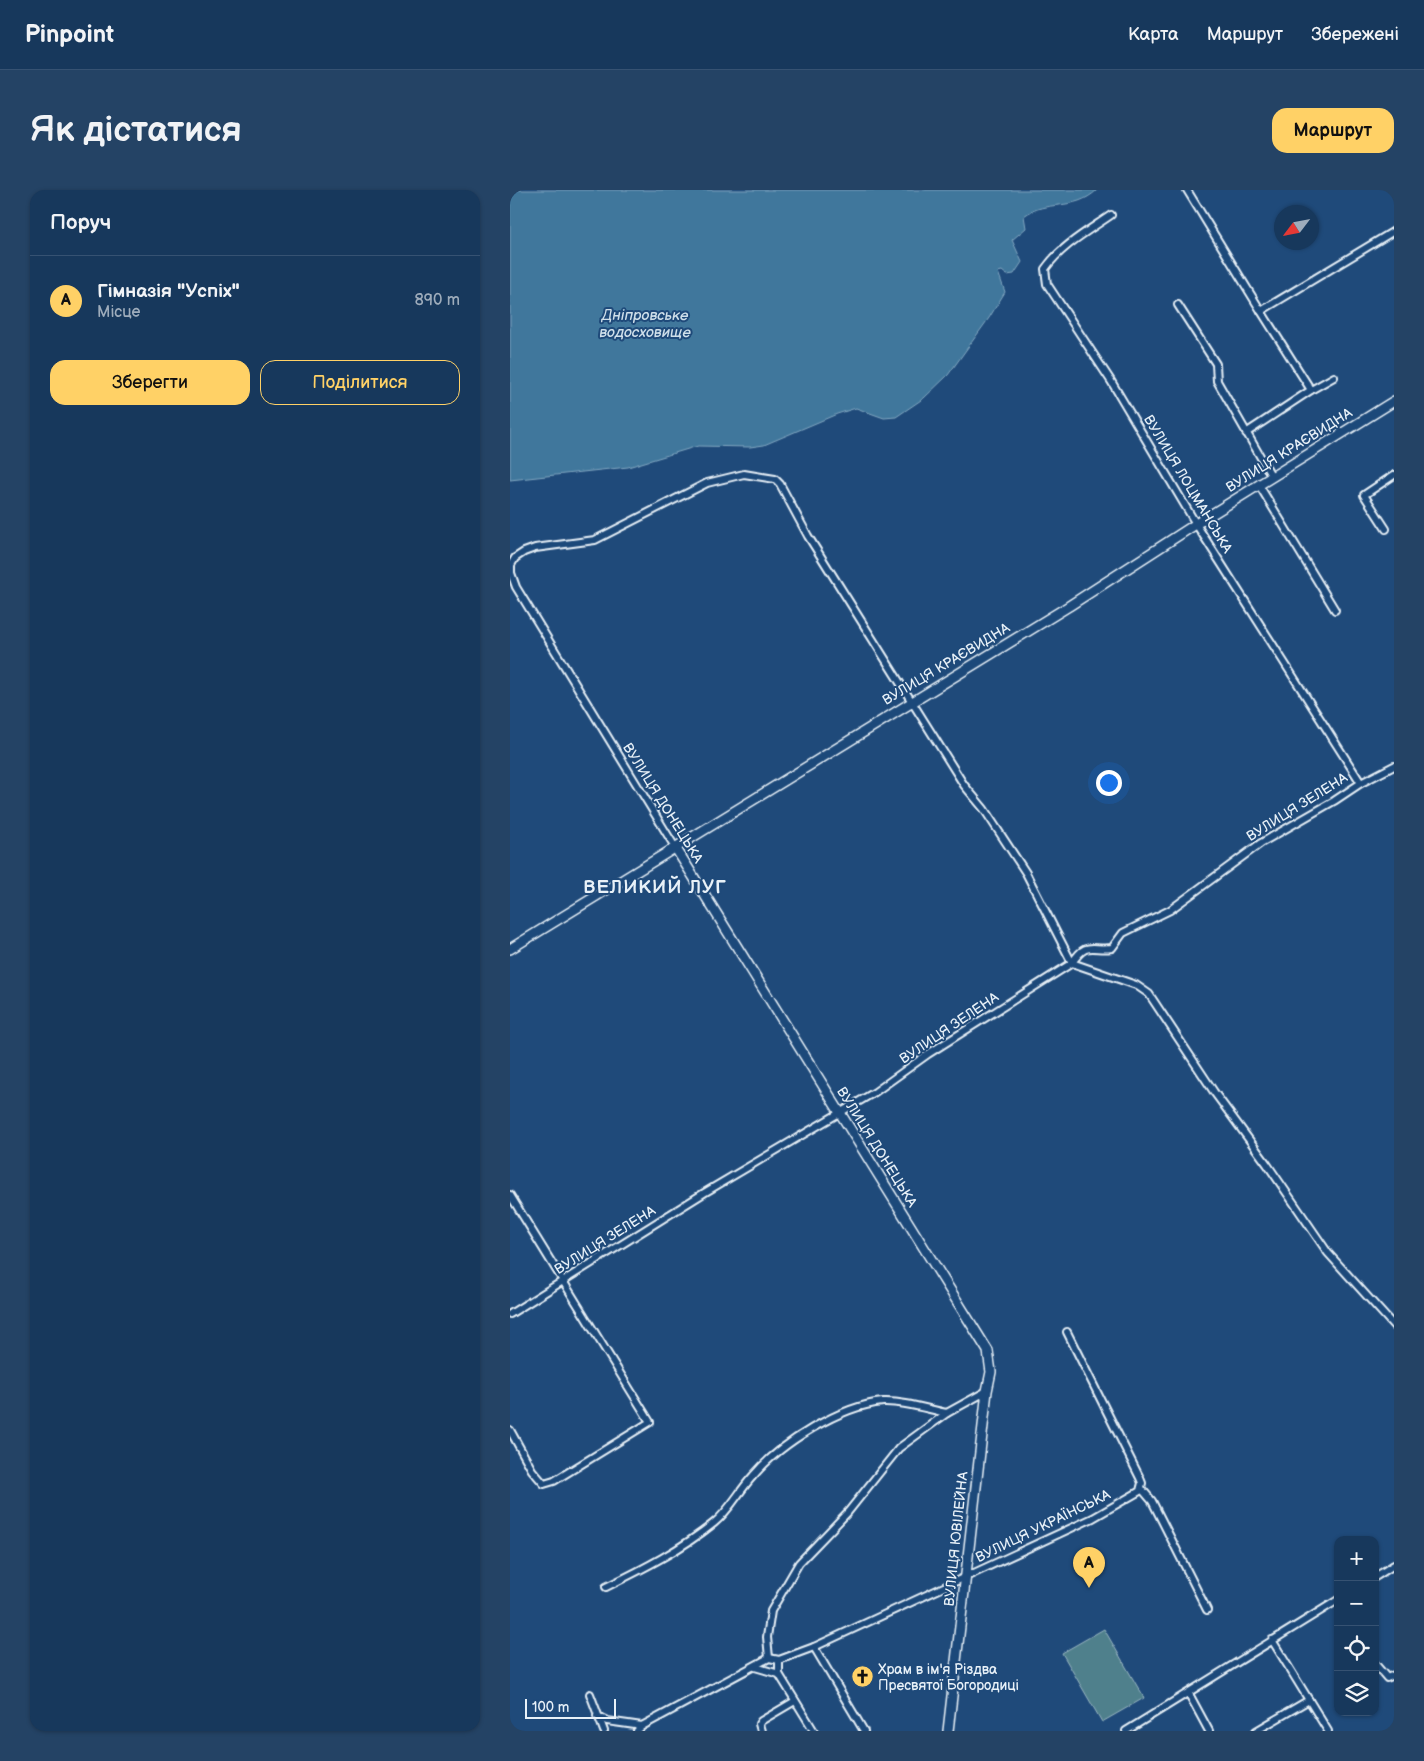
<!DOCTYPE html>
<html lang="uk">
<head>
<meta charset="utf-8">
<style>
  body { margin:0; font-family:"Balsamiq Sans",sans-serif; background:#244365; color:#f1f3f6 }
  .controls { position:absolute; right:15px; bottom:15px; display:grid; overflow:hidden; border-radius:10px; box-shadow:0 1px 4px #0004 }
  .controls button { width:45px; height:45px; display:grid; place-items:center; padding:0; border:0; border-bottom:1px solid #365272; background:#17385c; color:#f1f3f6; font:25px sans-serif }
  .compass { position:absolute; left:764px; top:15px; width:45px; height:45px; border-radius:50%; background:#17385c; box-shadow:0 1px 4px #0004; rotate:238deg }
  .scale { position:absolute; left:15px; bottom:12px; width:91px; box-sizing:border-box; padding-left:5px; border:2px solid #e8f1f8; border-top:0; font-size:14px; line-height:18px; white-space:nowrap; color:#e8f1f8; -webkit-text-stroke:4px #1f4a7a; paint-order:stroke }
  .you { position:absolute; left:598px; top:592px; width:18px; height:18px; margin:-12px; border:4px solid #fff; border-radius:50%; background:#1a73e8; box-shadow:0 0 0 8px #1a73e833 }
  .badge { display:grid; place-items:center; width:32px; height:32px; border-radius:50%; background:#ffd166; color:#111; font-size:16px; font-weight:700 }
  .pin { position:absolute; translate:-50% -41px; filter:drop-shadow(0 1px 2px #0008) }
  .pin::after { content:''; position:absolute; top:26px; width:18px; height:15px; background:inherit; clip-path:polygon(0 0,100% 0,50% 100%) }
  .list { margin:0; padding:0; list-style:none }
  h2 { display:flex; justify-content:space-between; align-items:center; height:65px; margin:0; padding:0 20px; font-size:21px }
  h2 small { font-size:16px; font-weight:400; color:#9eacbb }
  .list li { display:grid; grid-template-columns:32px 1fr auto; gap:15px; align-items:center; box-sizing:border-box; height:90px; padding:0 20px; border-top:1px solid #365272 }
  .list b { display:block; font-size:19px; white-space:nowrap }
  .list p { margin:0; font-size:16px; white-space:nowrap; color:#9eacbb }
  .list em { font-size:16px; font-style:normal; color:#9eacbb }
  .actions { display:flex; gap:10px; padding:15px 20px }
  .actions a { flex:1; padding:11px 0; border:1px solid #ffd166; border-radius:15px; text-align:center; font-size:18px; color:#ffd166 }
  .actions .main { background:#ffd166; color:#111 }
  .icon { flex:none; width:28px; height:28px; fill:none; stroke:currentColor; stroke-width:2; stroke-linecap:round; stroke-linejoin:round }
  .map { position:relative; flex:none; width:884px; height:1541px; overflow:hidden; border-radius:15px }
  header { display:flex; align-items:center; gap:30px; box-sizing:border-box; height:70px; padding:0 25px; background:#17385c; border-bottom:1px solid #365272 }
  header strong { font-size:24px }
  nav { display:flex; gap:28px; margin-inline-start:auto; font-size:18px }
  .intro { display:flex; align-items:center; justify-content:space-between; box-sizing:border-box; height:120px; padding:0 30px }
  h1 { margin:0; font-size:35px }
  .button { padding:12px 22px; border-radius:15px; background:#ffd166; color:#111; font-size:18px; font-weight:700 }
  main { display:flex; gap:30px; padding:0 30px }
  aside { flex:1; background:#17385c; border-radius:15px; box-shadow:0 1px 4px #0004 }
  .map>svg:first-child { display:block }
</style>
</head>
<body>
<header>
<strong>Pinpoint</strong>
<nav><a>Карта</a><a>Маршрут</a><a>Збережені</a></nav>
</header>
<div class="intro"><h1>Як дістатися</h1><a class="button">Маршрут</a></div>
<main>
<aside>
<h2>Поруч<small></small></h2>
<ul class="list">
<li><span class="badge">A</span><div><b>Гімназія &quot;Успіх&quot;</b><p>Місце</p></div><em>890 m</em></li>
</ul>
<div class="actions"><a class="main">Зберегти</a><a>Поділитися</a></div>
</aside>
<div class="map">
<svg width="884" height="1541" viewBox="0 0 884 1541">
  <rect width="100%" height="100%" fill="#1f4a7a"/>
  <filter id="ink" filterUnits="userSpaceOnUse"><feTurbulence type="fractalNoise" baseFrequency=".02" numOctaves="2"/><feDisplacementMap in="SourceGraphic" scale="10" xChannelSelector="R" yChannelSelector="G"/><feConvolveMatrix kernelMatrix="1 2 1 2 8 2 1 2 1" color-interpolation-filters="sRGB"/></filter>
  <g filter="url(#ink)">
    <polygon fill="#4f808c" stroke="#9cb8c2" points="594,1439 634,1508 592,1532 552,1463"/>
    <path fill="#40779c" stroke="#83a8c1" d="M0,0H587C564,22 536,9 514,26L516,38L502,50L512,72L504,84L497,85L492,81L488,82L495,102L479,128L438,185L414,208L386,227L374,228L346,218L327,224L254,255L240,257L188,256L118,277L0,290Z"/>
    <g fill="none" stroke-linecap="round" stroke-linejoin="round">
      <defs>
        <g id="street">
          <polyline points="677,0 751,121"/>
          <path d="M601,25C578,41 551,56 535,79L537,94L601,191L686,334L851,593"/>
          <polyline points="668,115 706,174 707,191 762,287"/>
          <polyline points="824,187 801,200 751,121 884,41"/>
          <polyline points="736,243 801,200"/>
          <polyline points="749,295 825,420"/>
          <polyline points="876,339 854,305 884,285"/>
          <polyline points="165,657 6,397 1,383 1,375 5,368 14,362 25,358 85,350 197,293 234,284 265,289 270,294 298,346 454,595 474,619 516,683 562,773 626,795 639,804 704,902 757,974 818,1063 884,1136"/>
          <polyline points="0,1005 140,1232 44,1291 34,1294 22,1280 0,1240"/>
          <path d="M0,1124L194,1003L365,902L418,864L562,773C577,750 582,761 602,758L613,743L660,720L751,653L824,611L851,593L884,576"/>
          <polyline points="631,1298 642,1311 697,1420"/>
          <polyline points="865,1387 884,1375"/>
          <path d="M96,1397C133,1379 172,1359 204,1333C220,1320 229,1301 243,1286C271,1253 330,1216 373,1212C393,1211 417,1219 437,1223"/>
          <polyline points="762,1450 818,1541"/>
          <polyline points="304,1457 354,1541"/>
          <polyline points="259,1468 257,1447 261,1421 289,1373 338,1322 389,1258 437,1223 477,1201"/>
          <polyline points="269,1470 269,1484 304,1541"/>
          <polyline points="865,1474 877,1488 884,1485"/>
          <polyline points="245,1477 269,1484"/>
          <polyline points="80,1504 94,1541"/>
          <polyline points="679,1504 699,1541"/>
          <polyline points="87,1526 97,1531 132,1536"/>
          <polyline points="127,1541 132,1536 259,1468 269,1470 304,1457 583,1328 630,1301 632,1293 630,1288 557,1142"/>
          <polyline points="251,1541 249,1534 251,1531 285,1511"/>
          <polyline points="616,1541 828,1410"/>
          <polyline points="746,1541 799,1510"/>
        </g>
        <g id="secondary">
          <polyline points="165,657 478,1161 481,1182 477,1201 438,1541"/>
          <polyline points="0,759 559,416 686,334 884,211"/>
        </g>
      </defs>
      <use href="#street" stroke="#e8f1f8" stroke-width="10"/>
      <use href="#secondary" stroke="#e8f1f8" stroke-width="12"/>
      <use href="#street" stroke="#1f4a7a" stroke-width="6"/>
      <use href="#secondary" stroke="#1f4a7a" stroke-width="9"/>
    </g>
  </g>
  <defs>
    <symbol id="church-disc" viewBox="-11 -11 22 22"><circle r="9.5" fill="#ffd166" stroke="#1f4a7a"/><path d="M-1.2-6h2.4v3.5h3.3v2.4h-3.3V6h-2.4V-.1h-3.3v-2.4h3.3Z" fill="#111"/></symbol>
  </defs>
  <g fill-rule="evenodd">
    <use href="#church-disc" x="340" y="1474" width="25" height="25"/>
  </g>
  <g text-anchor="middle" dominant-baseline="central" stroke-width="4" stroke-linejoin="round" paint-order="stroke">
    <g font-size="14" fill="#e8f1f8" stroke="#1f4a7a">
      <text transform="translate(779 260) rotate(-32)">ВУЛИЦЯ КРАЄВИДНА</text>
      <text transform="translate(678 294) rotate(59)">ВУЛИЦЯ ЛОЦМАНСЬКА</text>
      <text transform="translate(436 474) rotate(-31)">ВУЛИЦЯ КРАЄВИДНА</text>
      <text transform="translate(153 613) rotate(58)">ВУЛИЦЯ ДОНЕЦЬКА</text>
      <text transform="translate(787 617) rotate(-32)">ВУЛИЦЯ ЗЕЛЕНА</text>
      <text transform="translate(439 838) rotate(-34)">ВУЛИЦЯ ЗЕЛЕНА</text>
      <text transform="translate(367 957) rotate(58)">ВУЛИЦЯ ДОНЕЦЬКА</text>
      <text transform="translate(95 1050) rotate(-32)">ВУЛИЦЯ ЗЕЛЕНА</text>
      <text transform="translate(533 1336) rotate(-26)">ВУЛИЦЯ УКРАЇНСЬКА</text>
      <text transform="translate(446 1349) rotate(-84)">ВУЛИЦЯ ЮВІЛЕЙНА</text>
    </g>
    <g font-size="14" fill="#e8f1f8" stroke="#1f4a7a" text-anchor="start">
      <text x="368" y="1479">Храм в ім'я Різдва<tspan x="368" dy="16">Пресвятої Богородиці</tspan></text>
    </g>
    <g font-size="15" font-style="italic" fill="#cfdfea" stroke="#1f4a7a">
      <text x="135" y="125">Дніпровське<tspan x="135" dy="17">водосховище</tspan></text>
    </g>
    <g font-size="19" font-weight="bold" letter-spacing="1" fill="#e8f1f8" stroke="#1f4a7a">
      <text x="145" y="697">ВЕЛИКИЙ ЛУГ</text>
    </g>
  </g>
</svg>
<div class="controls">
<button>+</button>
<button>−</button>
<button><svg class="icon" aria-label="locate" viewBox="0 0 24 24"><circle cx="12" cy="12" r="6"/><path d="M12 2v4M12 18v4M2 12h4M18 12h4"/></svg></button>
<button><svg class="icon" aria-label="layers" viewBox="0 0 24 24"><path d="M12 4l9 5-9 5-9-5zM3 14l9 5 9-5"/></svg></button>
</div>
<svg class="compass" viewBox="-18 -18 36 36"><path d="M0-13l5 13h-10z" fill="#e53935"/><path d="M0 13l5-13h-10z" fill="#9eacbb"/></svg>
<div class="scale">100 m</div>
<div class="you"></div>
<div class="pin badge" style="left:579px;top:1398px">A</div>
</div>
</main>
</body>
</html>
